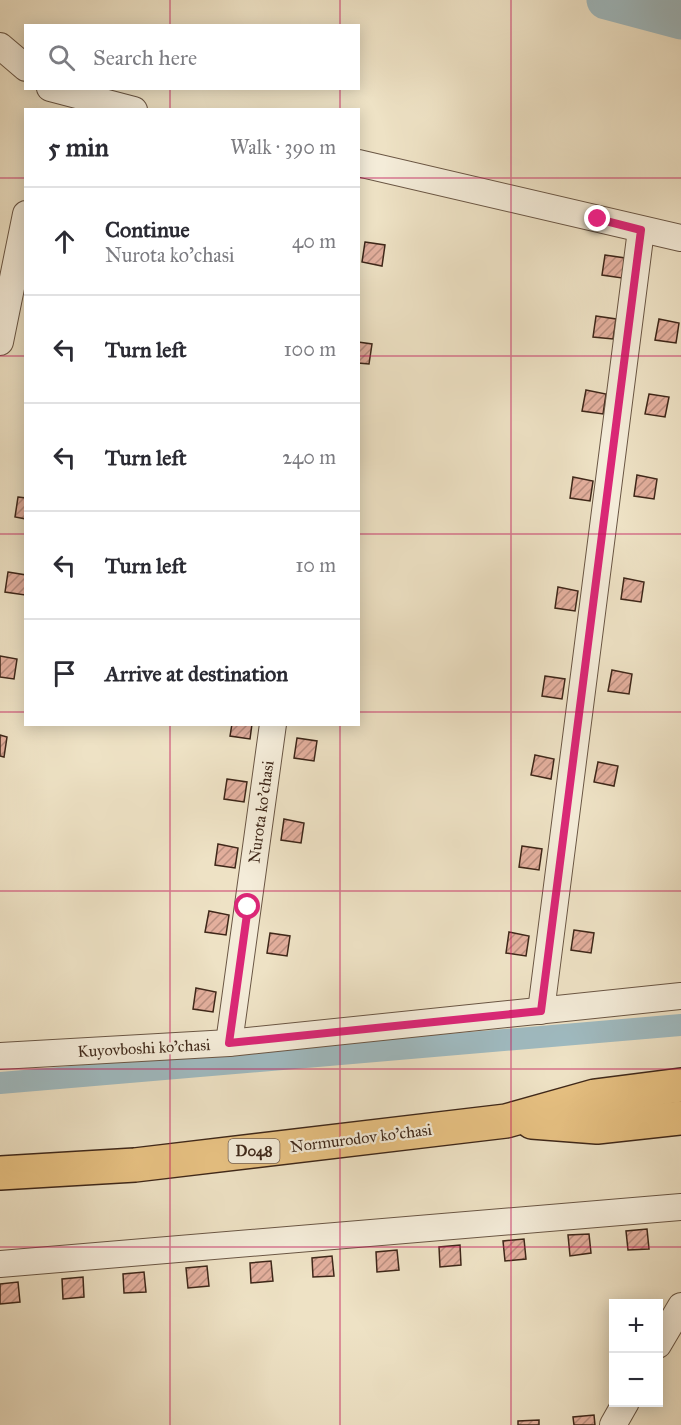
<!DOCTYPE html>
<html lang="en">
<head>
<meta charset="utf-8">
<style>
  body { margin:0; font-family:"IM FELL Great Primer",serif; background:#f2f2f3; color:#2b2b33 }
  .controls { position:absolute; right:18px; bottom:18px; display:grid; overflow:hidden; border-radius:0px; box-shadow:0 3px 15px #0003 }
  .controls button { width:54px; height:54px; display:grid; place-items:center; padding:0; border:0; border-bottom:2px solid #e1e1e2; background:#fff; color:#2b2b33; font:30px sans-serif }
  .stop { position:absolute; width:18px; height:18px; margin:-14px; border:4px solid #db2777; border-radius:50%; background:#fff }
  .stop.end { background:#db2777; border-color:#fff; box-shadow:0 2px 6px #0008 }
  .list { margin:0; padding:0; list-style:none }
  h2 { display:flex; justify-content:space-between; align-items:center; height:78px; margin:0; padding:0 24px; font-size:26px }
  h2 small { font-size:20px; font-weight:400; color:#7c7c81 }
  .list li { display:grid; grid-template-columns:39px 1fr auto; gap:18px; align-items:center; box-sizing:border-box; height:108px; padding:0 24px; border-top:2px solid #e1e1e2 }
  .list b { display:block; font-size:22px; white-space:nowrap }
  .list p { margin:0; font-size:20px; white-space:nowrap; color:#7c7c81 }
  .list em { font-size:20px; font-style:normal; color:#7c7c81 }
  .icon { flex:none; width:33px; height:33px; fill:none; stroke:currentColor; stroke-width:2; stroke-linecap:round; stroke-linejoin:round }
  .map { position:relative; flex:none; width:681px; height:1425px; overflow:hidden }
  .search { position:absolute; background:#fff; box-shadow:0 3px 15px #0003; left:24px; top:24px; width:336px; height:66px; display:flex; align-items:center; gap:15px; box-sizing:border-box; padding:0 21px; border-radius:0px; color:#7c7c81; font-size:22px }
  .panel { position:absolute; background:#fff; box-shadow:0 3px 15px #0003; left:24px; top:108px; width:336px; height:618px; border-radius:0px }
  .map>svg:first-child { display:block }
</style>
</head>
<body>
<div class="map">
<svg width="681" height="1425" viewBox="0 0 681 1425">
  <defs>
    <pattern id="building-hatch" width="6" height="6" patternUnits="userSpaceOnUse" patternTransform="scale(1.5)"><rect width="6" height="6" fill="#e3af9d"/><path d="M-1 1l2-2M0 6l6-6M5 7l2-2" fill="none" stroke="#b98e7f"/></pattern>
  </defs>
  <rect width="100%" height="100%" fill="#eee2c5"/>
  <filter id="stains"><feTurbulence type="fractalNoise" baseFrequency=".00333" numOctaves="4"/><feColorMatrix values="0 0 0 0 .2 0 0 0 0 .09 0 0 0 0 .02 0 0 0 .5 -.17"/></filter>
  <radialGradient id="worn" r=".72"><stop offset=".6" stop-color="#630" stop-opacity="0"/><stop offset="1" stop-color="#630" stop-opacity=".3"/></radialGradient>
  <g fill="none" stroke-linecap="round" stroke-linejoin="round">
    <polyline stroke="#9fbac0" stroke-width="22" points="0,1083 681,1025"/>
    <polyline stroke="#9fbac0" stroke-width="39" points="606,0 681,20"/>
  </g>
  <g fill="url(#building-hatch)" stroke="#3e2719" stroke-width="1.5">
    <polygon points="365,242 385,245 382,266 362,262"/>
    <polygon points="605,255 625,258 622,278 602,275"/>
    <polygon points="596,316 616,319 613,339 593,337"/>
    <polygon points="659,319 679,323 676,343 655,340"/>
    <polygon points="358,342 372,344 369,364 358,363"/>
    <polygon points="586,390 606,394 603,414 582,411"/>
    <polygon points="649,394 669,397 665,417 645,414"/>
    <polygon points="637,475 657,479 654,499 634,496"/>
    <polygon points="573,477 593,481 590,501 570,498"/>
    <polygon points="18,497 26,498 26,519 15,517"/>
    <polygon points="8,572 26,575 25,595 5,592"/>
    <polygon points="624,578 644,582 641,602 621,599"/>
    <polygon points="558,587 578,591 575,611 555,608"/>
    <polygon points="0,656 17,659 14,679 0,677"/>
    <polygon points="612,670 632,674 629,694 608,691"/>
    <polygon points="545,676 565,679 562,699 542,696"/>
    <polygon points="232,724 252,724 250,739 230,736"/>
    <polygon points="0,735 7,737 4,757 0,756"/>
    <polygon points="297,738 317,741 314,761 294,758"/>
    <polygon points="535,755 554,759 551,779 531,775"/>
    <polygon points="598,762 618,766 614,786 594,782"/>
    <polygon points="227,779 247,782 244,802 224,799"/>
    <polygon points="284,819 304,823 301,843 281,840"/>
    <polygon points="218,844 238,848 235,868 215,865"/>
    <polygon points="522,846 542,849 539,870 519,867"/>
    <polygon points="209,911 229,915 226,935 205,932"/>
    <polygon points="574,930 594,933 591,953 571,950"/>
    <polygon points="509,932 529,936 526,956 506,953"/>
    <polygon points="270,933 290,936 287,956 267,953"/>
    <polygon points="196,988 216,992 213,1012 193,1009"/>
    <polygon points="647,1229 649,1249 628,1250 626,1231"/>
    <polygon points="589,1234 591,1253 570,1256 568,1235"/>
    <polygon points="524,1239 526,1259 505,1261 503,1241"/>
    <polygon points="460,1245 461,1265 440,1267 439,1247"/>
    <polygon points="397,1250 399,1270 377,1272 376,1252"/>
    <polygon points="332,1256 334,1276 313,1277 312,1258"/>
    <polygon points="271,1261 273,1281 251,1283 250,1263"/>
    <polygon points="207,1266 209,1286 188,1288 186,1268"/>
    <polygon points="144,1272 146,1292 124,1293 123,1274"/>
    <polygon points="83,1277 84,1297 63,1299 62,1279"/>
    <polygon points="18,1282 20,1302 0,1304 0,1284"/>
    <polygon points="594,1415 595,1425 574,1425 573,1417"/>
    <polygon points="539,1420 539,1425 518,1425 518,1421"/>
  </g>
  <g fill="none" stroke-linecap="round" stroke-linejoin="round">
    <defs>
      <g id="minor">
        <polyline points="0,46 26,68"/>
        <polyline points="50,88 134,110"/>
        <polyline points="358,163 681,238"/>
        <polyline points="0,342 26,214"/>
        <polyline points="541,1011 641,230"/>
        <polyline points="229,1043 273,724"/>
        <polyline points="0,1056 229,1043 681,996"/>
        <polyline points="0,1264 681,1207"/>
        <polyline points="658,1345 681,1306"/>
        <polyline points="613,1425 626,1402"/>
      </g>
      <g id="primary">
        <polyline points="532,1122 597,1127 681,1118"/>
        <polyline points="0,1173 135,1165 506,1121 595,1096 681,1085"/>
      </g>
    </defs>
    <use href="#minor" stroke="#6a5644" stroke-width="28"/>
    <use href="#primary" stroke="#3e2719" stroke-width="36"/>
    <use href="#minor" stroke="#f4ecd9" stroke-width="26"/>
    <use href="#primary" stroke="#e7c182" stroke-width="33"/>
  </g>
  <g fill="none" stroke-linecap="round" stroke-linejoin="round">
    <polyline stroke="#db2777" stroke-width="8" points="248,907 229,1043 541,1011 641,230 598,219"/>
  </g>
  <path fill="none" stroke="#c2185b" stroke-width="1.5" stroke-opacity="0.55" d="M170,0V26M340,0V26M511,0V1425M170,88V110M340,88V110M0,178H26M358,178H681M0,356H26M358,356H681M0,534H26M358,534H681M0,712H26M358,712H681M170,724V1425M340,724V1425M0,891H681M0,1069H681M0,1247H681"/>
  <g text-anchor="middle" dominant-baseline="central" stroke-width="4.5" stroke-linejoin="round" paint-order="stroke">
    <rect fill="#f4ecd9" stroke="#756253" stroke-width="1.5" x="228.5" y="1139" width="51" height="24" rx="4.5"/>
    <g font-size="15" font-weight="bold" fill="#3e2719">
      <text x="254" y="1151">D048</text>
    </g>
    <g font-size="16" fill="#3e2719" stroke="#f4ecd9">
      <text transform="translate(261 812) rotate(-82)">Nurota ko'chasi</text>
      <text transform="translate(144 1048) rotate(-3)">Kuyovboshi ko'chasi</text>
      <text transform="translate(361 1138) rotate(-7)">Normurodov ko'chasi</text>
    </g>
  </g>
  <rect width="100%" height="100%" filter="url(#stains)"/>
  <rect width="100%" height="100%" fill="url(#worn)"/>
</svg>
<div class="controls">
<button>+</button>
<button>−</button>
</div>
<div class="stop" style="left:248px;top:907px"></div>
<div class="stop end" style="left:598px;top:219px"></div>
<div class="search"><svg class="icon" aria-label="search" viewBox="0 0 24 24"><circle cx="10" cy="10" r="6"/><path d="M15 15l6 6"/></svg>Search here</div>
<section class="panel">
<h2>5 min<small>Walk · 390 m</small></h2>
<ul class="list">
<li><svg class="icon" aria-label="ahead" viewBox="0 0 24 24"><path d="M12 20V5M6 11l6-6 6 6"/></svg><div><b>Continue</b><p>Nurota ko'chasi</p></div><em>40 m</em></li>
<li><svg class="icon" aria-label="left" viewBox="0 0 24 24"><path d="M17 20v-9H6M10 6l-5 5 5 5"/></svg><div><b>Turn left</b></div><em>100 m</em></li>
<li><svg class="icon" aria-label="left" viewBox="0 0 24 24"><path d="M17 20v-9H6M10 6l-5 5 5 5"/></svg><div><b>Turn left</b></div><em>240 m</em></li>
<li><svg class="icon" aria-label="left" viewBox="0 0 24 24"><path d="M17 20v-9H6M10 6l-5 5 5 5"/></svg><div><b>Turn left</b></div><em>10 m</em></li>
<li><svg class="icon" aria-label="arrive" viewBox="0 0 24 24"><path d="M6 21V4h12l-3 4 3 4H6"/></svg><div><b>Arrive at destination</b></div></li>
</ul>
</section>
</div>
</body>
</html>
